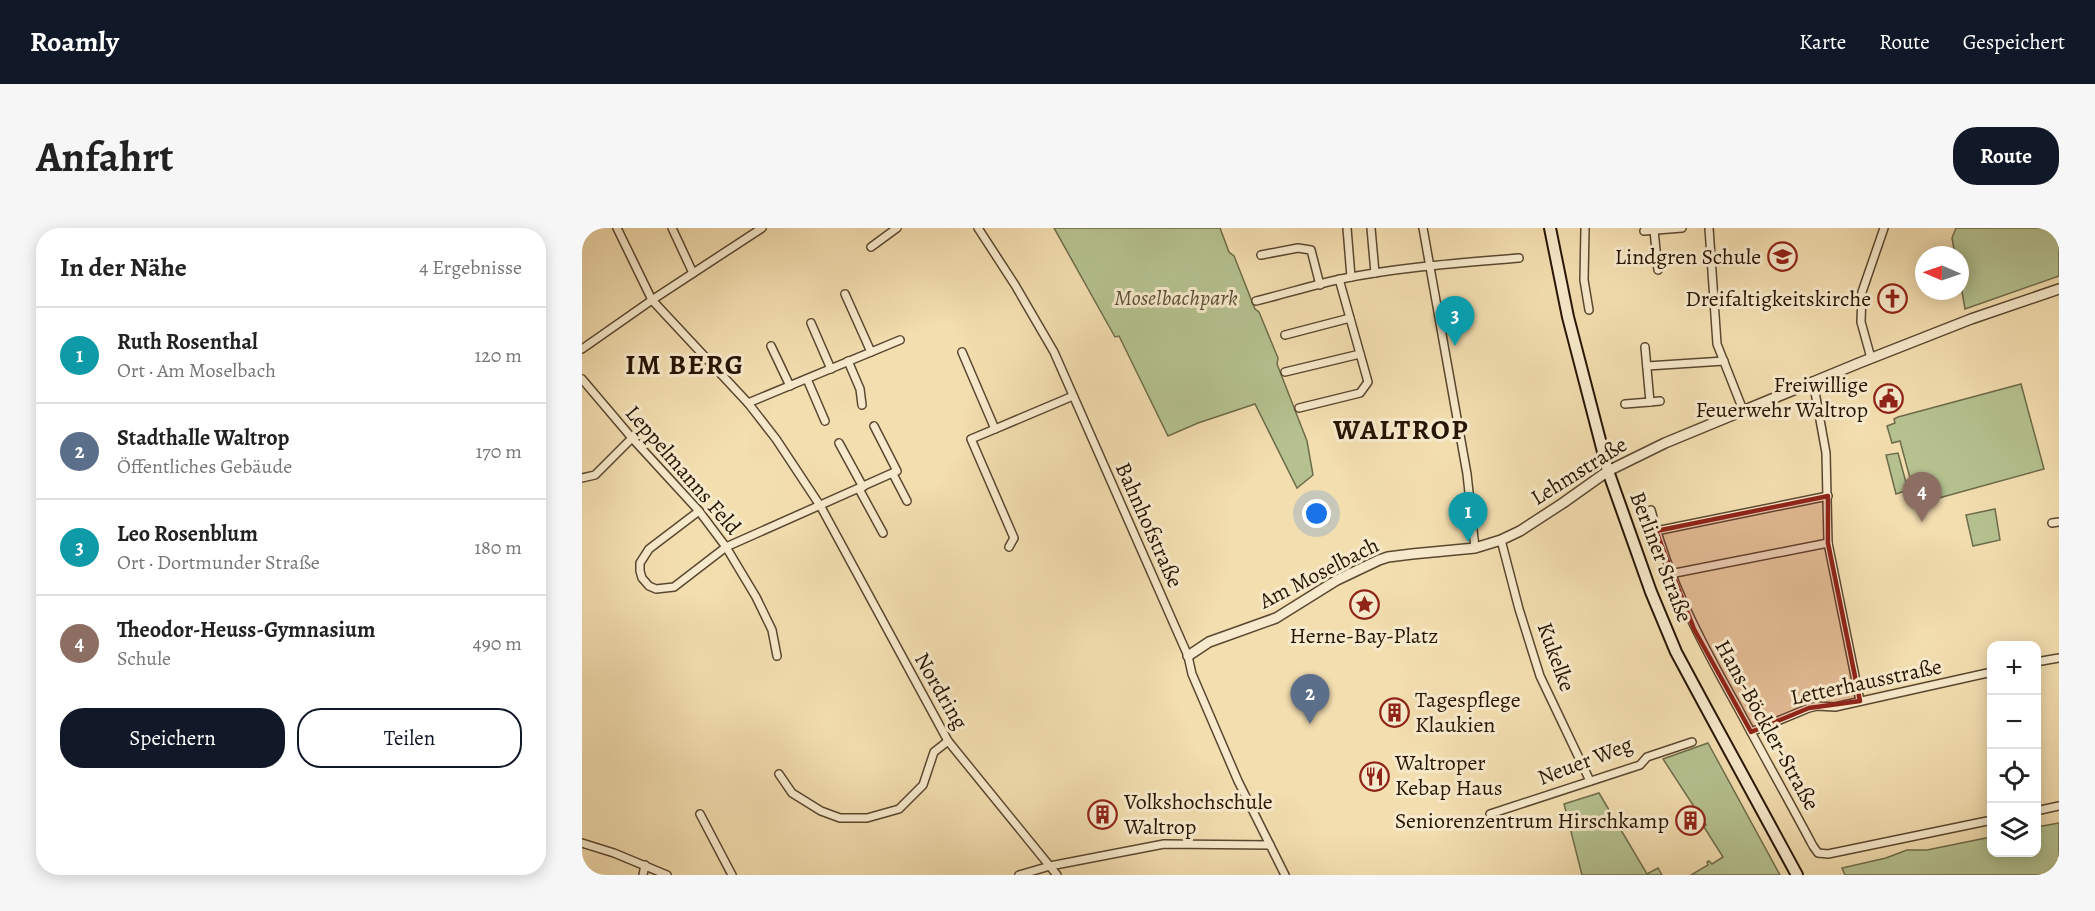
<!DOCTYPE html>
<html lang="de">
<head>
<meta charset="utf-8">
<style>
  body { margin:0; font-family:Alegreya,serif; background:#f6f6f6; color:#222 }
  .controls { position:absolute; right:18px; bottom:18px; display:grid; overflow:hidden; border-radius:12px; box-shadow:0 3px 15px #0003 }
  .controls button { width:54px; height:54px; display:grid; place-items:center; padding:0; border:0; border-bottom:2px solid #e0e0e0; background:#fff; color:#222; font:30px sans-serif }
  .compass { position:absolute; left:1333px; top:18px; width:54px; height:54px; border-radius:50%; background:#fff; box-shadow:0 3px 15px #0003; rotate:272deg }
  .you { position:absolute; left:735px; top:286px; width:21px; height:21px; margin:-15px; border:4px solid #fff; border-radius:50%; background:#1a73e8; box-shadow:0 0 0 9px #1a73e833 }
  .badge { display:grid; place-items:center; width:39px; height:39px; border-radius:50%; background:#111827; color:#fff; font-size:20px; font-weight:700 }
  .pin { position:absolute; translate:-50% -50px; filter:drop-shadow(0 2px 3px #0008) }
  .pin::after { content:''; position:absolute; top:32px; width:21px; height:18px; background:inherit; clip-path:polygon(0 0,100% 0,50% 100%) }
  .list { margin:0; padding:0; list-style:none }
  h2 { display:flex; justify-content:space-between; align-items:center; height:78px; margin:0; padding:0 24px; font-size:26px }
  h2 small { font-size:20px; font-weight:400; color:#767676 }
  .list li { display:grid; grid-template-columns:39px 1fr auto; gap:18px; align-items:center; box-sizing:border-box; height:96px; padding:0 24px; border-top:2px solid #e0e0e0 }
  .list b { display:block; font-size:22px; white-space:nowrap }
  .list p { margin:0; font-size:20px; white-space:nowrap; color:#767676 }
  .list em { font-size:20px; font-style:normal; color:#767676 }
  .actions { display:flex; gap:12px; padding:18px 24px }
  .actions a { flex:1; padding:14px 0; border:2px solid #111827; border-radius:24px; text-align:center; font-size:21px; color:#111827 }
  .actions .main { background:#111827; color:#fff }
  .icon { flex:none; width:33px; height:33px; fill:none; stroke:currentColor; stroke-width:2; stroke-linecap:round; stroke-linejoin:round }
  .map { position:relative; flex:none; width:1477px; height:647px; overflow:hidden; border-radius:24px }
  header { display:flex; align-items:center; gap:36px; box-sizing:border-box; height:84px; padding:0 30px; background:#111827; color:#fff }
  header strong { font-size:28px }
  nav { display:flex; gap:33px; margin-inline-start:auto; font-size:21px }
  .intro { display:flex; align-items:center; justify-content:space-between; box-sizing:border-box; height:144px; padding:0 36px }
  h1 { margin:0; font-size:42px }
  .button { padding:15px 27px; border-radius:24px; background:#111827; color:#fff; font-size:21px; font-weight:700 }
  main { display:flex; gap:36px; padding:0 36px }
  aside { flex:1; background:#fff; border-radius:24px; box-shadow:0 3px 15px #0003 }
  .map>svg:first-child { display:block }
</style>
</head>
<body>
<header>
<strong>Roamly</strong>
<nav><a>Karte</a><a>Route</a><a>Gespeichert</a></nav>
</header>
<div class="intro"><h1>Anfahrt</h1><a class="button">Route</a></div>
<main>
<aside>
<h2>In der Nähe<small>4 Ergebnisse</small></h2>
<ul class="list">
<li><span class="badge" style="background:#0f9aa8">1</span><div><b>Ruth Rosenthal</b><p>Ort · Am Moselbach</p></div><em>120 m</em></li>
<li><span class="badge" style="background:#5c6f8a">2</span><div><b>Stadthalle Waltrop</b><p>Öffentliches Gebäude</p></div><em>170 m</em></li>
<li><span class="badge" style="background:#0f9aa8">3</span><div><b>Leo Rosenblum</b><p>Ort · Dortmunder Straße</p></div><em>180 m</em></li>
<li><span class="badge" style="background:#8d6e63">4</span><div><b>Theodor-Heuss-Gymnasium</b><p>Schule</p></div><em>490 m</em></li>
</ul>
<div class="actions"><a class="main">Speichern</a><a>Teilen</a></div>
</aside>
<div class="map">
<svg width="1477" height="647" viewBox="0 0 1477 647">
  <rect width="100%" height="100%" fill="#f3deb0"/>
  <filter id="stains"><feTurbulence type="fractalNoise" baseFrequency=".00333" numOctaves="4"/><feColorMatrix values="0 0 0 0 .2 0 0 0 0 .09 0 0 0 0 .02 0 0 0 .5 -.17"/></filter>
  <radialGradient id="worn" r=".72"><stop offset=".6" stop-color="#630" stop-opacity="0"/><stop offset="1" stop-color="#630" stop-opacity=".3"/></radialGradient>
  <g fill="#b5c290" stroke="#6e6c4a" stroke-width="1.5">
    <polygon points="472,0 638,0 647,24 652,28 673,81 677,84 696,130 695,136 725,213 731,247 715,260 673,176 616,195 586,208 537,108 533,109"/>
    <polygon points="1374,0 1477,0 1477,48 1383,81 1378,52 1378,27 1373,27 1370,10"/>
    <polygon points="1439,156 1462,241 1335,276 1318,213 1310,215 1305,198 1313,195 1312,191 1316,189"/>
    <polygon points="1316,225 1326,262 1314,266 1304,227"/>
    <polygon points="1413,281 1418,312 1391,318 1384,287"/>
    <polygon points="1126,515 1198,647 1109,647 1126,637 1125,634 1127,633 1130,636 1141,629 1122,599 1124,597 1081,531"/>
    <polygon points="1017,565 1065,646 1076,640 1080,647 1000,647 982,576"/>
    <polygon points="1477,595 1477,647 1263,647 1260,640 1304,630 1325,622 1345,622 1409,609 1410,624 1454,624 1455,599"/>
  </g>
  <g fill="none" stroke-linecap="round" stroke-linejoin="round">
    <defs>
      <g id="minor">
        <polyline points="35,0 70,72 166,175 194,211 239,279 366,513 475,647"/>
        <polyline points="90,0 111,45"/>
        <polyline points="396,0 433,57 472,124 606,428 610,446 656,553 703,647"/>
        <polyline points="765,0 769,49"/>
        <polyline points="789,0 793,45"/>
        <polyline points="841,0 885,246 893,320"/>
        <polyline points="1003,0 1002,52 1007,82"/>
        <polyline points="1127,0 1135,116 1161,182"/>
        <polyline points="1072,2 1076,42"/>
        <polyline points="1062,3 1100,0"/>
        <polyline points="289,19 315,0"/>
        <polyline points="679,27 716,20 729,22 738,57"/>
        <polyline points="263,66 289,124"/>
        <path d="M674,73C703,66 731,57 759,51C818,39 878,35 937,30"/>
        <polyline points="229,95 249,141"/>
        <polyline points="703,107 768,90"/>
        <polyline points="189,118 208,158"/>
        <polyline points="0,121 70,72 180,0"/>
        <polyline points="380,124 413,201 491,168"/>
        <polyline points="1289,130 1279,94 1280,64 1302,0"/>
        <polyline points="266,133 278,161 280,177"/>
        <polyline points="1065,138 1142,133"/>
        <polyline points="703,144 778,126"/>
        <polyline points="0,151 50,210 117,283 144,319 174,369 190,402 195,428"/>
        <polyline points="225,151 243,193"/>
        <polyline points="1231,153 1244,225 1246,315 1278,473"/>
        <polyline points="1068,174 1078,173"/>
        <polyline points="166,175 318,112"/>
        <polyline points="1043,176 1068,174 1063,119"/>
        <polyline points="717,180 778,165 786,154 757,51"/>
        <polyline points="413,201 389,211 432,310 427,319"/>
        <polyline points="257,215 281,259"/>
        <polyline points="311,246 325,273"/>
        <polyline points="0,250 13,247 50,210"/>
        <polyline points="277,261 301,305"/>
        <path d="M1069,282C1087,354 1119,414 1155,478C1180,525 1206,571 1231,618L1236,625L1246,626L1410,592"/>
        <polyline points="117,283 67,321 58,335 58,343 60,350 67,358 74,361 92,359 144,319 315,243 292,198"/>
        <polyline points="1470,295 1477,294"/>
        <polyline points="1074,303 1246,268"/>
        <polyline points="919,312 937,381 958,448 1008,553"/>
        <polyline points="1088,346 1246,315"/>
        <polyline points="1454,434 1477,430"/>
        <polyline points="1169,504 1227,480 1235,478 1253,479 1410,444"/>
        <polyline points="197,546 210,565 239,583 258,590 285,590 317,581 341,557 352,524 366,513"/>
        <polyline points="1454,583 1477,578"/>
        <polyline points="118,586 150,647"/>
        <polyline points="908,586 1058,537 1065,529 1110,514"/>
        <polyline points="0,615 32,625 85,647"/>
        <polyline points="61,647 63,637"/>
        <polyline points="437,647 468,638 582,616 688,617"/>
      </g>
      <polyline id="tertiary" points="606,428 627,414 694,390 755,352 797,332 806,329 830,326 893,320 919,312 938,303 981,275 1026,243 1083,215 1277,135 1389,91 1477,61"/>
      <polyline id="secondary" points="968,0 986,89 1026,243 1069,364 1094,424 1122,476 1215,647"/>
    </defs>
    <use href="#minor" stroke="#5a4730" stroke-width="10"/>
    <use href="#tertiary" stroke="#5a4730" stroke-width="12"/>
    <use href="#secondary" stroke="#271505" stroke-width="14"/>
    <use href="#minor" stroke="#f7eacc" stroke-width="7"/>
    <use href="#tertiary" stroke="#f7eacc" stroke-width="9"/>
    <use href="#secondary" stroke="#f7eacc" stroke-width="10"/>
  </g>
  <path fill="#8f2418" fill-opacity="0.2" stroke="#8f2418" stroke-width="4.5" stroke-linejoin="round" d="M1246,268V315L1278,473L1227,480L1169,504L1112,401L1074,303Z"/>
  <defs>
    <symbol id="school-ring" viewBox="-11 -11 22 22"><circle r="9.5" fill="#f7eacc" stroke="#8f2418" stroke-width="1.5"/><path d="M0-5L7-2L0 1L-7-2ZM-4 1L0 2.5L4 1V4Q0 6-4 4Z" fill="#8f2418"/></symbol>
    <symbol id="church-ring" viewBox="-11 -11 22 22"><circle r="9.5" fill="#f7eacc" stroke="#8f2418" stroke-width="1.5"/><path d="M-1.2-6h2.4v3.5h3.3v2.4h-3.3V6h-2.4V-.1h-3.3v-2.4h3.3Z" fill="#8f2418"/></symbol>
    <symbol id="civic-ring" viewBox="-11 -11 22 22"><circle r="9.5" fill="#f7eacc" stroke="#8f2418" stroke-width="1.5"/><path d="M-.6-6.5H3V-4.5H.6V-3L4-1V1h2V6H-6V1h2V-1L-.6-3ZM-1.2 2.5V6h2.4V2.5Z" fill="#8f2418"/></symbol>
    <symbol id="sight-ring" viewBox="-11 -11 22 22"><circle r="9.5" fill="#f7eacc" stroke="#8f2418" stroke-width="1.5"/><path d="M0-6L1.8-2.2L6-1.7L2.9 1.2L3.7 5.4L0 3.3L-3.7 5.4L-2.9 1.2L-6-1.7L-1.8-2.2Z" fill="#8f2418"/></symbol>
    <symbol id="building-ring" viewBox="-11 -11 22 22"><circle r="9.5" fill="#f7eacc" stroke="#8f2418" stroke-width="1.5"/><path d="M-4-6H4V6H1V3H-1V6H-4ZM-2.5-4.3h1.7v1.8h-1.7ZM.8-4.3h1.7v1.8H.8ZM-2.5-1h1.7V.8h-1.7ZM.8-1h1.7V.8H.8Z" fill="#8f2418"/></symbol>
    <symbol id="restaurant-ring" viewBox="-11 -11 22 22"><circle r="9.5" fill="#f7eacc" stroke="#8f2418" stroke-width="1.5"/><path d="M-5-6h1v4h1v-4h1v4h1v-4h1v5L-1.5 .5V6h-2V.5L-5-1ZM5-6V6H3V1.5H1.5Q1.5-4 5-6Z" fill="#8f2418"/></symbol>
  </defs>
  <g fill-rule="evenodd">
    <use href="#school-ring" x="1184" y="12" width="33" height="33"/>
    <use href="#church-ring" x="1294" y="54" width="33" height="33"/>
    <use href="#civic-ring" x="1290" y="154" width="33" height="33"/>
    <use href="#sight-ring" x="766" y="360" width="33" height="33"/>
    <use href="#building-ring" x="796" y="468" width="33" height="33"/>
    <use href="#restaurant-ring" x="776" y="532" width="33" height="33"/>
    <use href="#building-ring" x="504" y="570" width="33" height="33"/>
    <use href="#building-ring" x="1092" y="576" width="33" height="33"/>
  </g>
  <g text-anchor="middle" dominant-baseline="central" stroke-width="6" stroke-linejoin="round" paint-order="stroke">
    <g font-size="22" fill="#271505" stroke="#f7eacc" text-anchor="end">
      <text x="1179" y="29">Lindgren Schule</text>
      <text x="1289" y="71">Dreifaltigkeitskirche</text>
      <text x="1286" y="157">Freiwillige<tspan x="1286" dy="25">Feuerwehr Waltrop</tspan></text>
      <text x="782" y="408" text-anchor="middle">Herne-Bay-Platz</text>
      <text x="833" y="472" text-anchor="start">Tagespflege<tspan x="833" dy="25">Klaukien</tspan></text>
      <text x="813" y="535" text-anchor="start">Waltroper<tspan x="813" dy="25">Kebap Haus</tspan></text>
      <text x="542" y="574" text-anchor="start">Volkshochschule<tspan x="542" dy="25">Waltrop</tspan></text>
      <text x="1087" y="593">Seniorenzentrum Hirschkamp</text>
    </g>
    <g font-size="22" font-style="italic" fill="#595236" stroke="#f7eacc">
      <text x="594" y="70">Moselbachpark</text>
    </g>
    <g font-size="22" fill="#271505" stroke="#f7eacc">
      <text transform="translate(101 242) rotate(49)">Leppelmanns Feld</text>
      <text transform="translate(997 243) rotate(-32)">Lehmstraße</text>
      <text transform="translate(567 297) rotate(66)">Bahnhofstraße</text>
      <text transform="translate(1079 329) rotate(69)">Berliner Straße</text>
      <text transform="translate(737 345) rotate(-27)">Am Moselbach</text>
      <text transform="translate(974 429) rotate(70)">Kukelke</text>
      <text transform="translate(1284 454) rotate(-12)">Letterhausstraße</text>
      <text transform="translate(359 463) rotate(60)">Nordring</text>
      <text transform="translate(1185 497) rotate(61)">Hans-Böckler-Straße</text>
      <text transform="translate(1003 533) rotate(-21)">Neuer Weg</text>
    </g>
    <g font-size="28" font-weight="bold" letter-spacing="1.5" fill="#271505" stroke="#f7eacc">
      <text x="103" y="137">IM BERG</text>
      <text x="819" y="202">WALTROP</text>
    </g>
  </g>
  <rect width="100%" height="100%" filter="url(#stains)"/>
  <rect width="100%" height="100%" fill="url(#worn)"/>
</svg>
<div class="controls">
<button>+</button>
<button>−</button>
<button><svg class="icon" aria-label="locate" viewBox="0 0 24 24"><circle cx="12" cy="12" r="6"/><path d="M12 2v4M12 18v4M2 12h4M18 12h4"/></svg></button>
<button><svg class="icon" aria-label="layers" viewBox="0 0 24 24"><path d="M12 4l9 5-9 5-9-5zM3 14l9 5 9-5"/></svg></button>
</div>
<svg class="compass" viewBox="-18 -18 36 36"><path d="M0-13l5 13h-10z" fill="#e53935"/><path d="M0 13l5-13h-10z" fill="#767676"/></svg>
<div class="you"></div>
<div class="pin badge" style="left:886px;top:314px;background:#0f9aa8">1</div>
<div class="pin badge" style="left:728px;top:496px;background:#5c6f8a">2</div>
<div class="pin badge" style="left:873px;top:118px;background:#0f9aa8">3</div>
<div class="pin badge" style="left:1340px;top:294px;background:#8d6e63">4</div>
</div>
</main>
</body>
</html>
